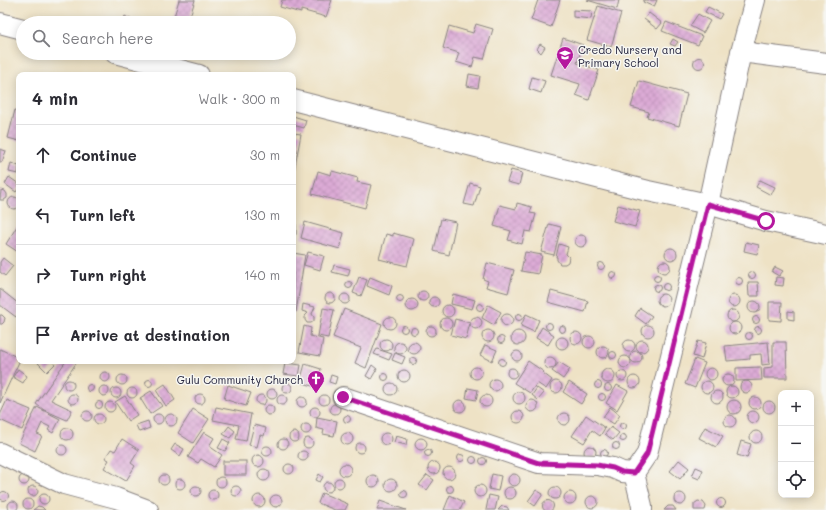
<!DOCTYPE html>
<html lang="en">
<head>
<meta charset="utf-8">
<style>
  body { margin:0; font-family:Mali,sans-serif; background:#f7f7f7; color:#2b2b33 }
  .controls { position:absolute; right:12px; bottom:12px; display:grid; overflow:hidden; border-radius:8px; box-shadow:0 2px 10px #0003 }
  .controls button { width:36px; height:36px; display:grid; place-items:center; padding:0; border:0; border-bottom:1px solid #e1e1e2; background:#fff; color:#2b2b33; font:20px sans-serif }
  .stop { position:absolute; width:12px; height:12px; margin:-9px; border:3px solid #b5179e; border-radius:50%; background:#fff }
  .stop.end { background:#b5179e; border-color:#fff; box-shadow:0 1px 4px #0008 }
  .list { margin:0; padding:0; list-style:none }
  h2 { display:flex; justify-content:space-between; align-items:center; height:52px; margin:0; padding:0 16px; font-size:17px }
  h2 small { font-size:13px; font-weight:400; color:#7c7c81 }
  .list li { display:grid; grid-template-columns:26px 1fr auto; gap:12px; align-items:center; box-sizing:border-box; height:60px; padding:0 16px; border-top:1px solid #e1e1e2 }
  .list b { display:block; font-size:15px; white-space:nowrap }
  .list em { font-size:13px; font-style:normal; color:#7c7c81 }
  .icon { flex:none; width:22px; height:22px; fill:none; stroke:currentColor; stroke-width:2; stroke-linecap:round; stroke-linejoin:round }
  .map { position:relative; flex:none; width:826px; height:510px; overflow:hidden }
  .search { position:absolute; background:#fff; box-shadow:0 2px 10px #0003; left:16px; top:16px; width:280px; height:44px; display:flex; align-items:center; gap:10px; box-sizing:border-box; padding:0 14px; border-radius:22px; color:#7c7c81; font-size:15px }
  .panel { position:absolute; background:#fff; box-shadow:0 2px 10px #0003; left:16px; top:72px; width:280px; height:292px; border-radius:8px }
  .map>svg:first-child { display:block }
</style>
</head>
<body>
<div class="map">
<svg width="826" height="510" viewBox="0 0 826 510">
  <defs>
    <pattern id="building-cross-hatch" width="8" height="8" patternUnits="userSpaceOnUse"><rect width="8" height="8" fill="#dcaad5"/><path d="M0 0l8 8M0 8l8-8" fill="none" stroke="#bc92b8"/></pattern>
  </defs>
  <rect width="100%" height="100%" fill="#f6f6f2"/>
  <filter id="ink" filterUnits="userSpaceOnUse"><feTurbulence type="fractalNoise" baseFrequency=".025" numOctaves="2"/><feDisplacementMap in="SourceGraphic" scale="8" xChannelSelector="R" yChannelSelector="G"/><feConvolveMatrix kernelMatrix="1 2 1 2 8 2 1 2 1" color-interpolation-filters="sRGB"/></filter>
  <filter id="wash" filterUnits="userSpaceOnUse"><feTurbulence type="fractalNoise" baseFrequency=".012" numOctaves="4" result="noise"/><feDisplacementMap in="SourceGraphic" scale="16" xChannelSelector="R" yChannelSelector="G"/><feGaussianBlur stdDeviation="0.9" result="paint"/><feColorMatrix in="noise" values="0 0 0 0 0 0 0 0 0 0 0 0 0 0 0 0 0 1.4 0 .05"/><feComposite in="paint" operator="in"/></filter>
  <g filter="url(#wash)">
    <rect width="100%" height="100%" fill="#eee2c5"/>
    <g id="blocks">
      <g fill="url(#building-cross-hatch)">
        <polygon points="179,0 195,0 188,23 172,23"/>
        <polygon points="282,0 332,0 326,17 301,10 301,13 280,7"/>
        <polygon points="538,0 560,0 551,27 531,20"/>
        <polygon points="587,0 619,0 617,9"/>
        <polygon points="644,0 657,0 654,7 643,2"/>
        <polygon points="598,6 621,13 611,47 587,40"/>
        <polygon points="708,7 722,14 719,19 705,12"/>
        <polygon points="573,10 592,11 591,19 573,17"/>
        <polygon points="649,13 662,23 657,29 644,19"/>
        <polygon points="698,14 710,21 703,33 690,26"/>
        <polygon points="125,16 132,20 129,23 125,23 122,21"/>
        <polygon points="215,17 224,22 223,23 212,23"/>
        <polygon points="666,22 702,36 698,45 662,31"/>
        <polygon points="476,24 493,29 484,59 475,57 472,67 456,62 459,53 443,48 449,26 473,33"/>
        <polygon points="563,38 583,45 577,63 599,70 589,100 576,95 580,84 551,75"/>
        <polygon points="673,39 678,42 675,46 670,44"/>
        <polygon points="540,44 545,47 541,53 537,49"/>
        <circle cx="699" cy="63" r="5.5"/>
        <polygon points="469,74 480,76 478,88 467,86"/>
        <polygon points="532,77 545,81 541,93 529,89"/>
        <polygon points="639,81 687,94 679,126 647,117 649,112 631,107"/>
        <polygon points="15,110 19,111 19,141 8,138"/>
        <polygon points="293,116 306,120 304,128 293,125"/>
        <polygon points="294,133 301,134 294,172 293,137"/>
        <polygon points="0,149 6,151 2,162 0,162"/>
        <polygon points="11,163 19,166 18,174 9,172"/>
        <polygon points="511,170 522,173 519,185 507,182"/>
        <polygon points="318,171 331,175 332,171 358,178 357,182 371,185 365,208 312,194"/>
        <polygon points="9,177 19,184 19,188 16,192 5,184"/>
        <polygon points="760,180 775,187 771,195 756,187"/>
        <polygon points="470,183 480,186 474,206 464,204"/>
        <polygon points="1,190 5,191 7,194 7,198 4,200 0,200"/>
        <circle cx="14" cy="203" r="6"/>
        <polygon points="517,203 532,207 530,213 536,214 531,232 525,231 522,244 508,240 511,231 494,226 500,205 516,209"/>
        <polygon points="618,205 640,211 635,227 613,221"/>
        <polygon points="441,219 456,222 449,255 434,251"/>
        <polygon points="305,222 344,233 340,249 301,238"/>
        <polygon points="19,223 19,251 18,252 6,244"/>
        <polygon points="549,224 561,227 554,255 541,252"/>
        <rect x="293" y="225" width="3" height="9"/>
        <polygon points="393,233 414,239 407,266 379,259 386,234 393,236"/>
        <circle cx="581" cy="241" r="6"/>
        <polygon points="746,242 759,245 757,254 744,251"/>
        <polygon points="559,244 568,247 566,254 569,257 568,262 565,264 560,264 557,260 557,257 556,257"/>
        <circle cx="671" cy="254" r="6"/>
        <polygon points="308,252 324,256 320,270 304,265"/>
        <polygon points="525,252 542,255 538,274 521,271"/>
        <polygon points="293,253 305,255 296,312 293,312"/>
        <polygon points="3,258 13,266 5,276 0,272 0,262"/>
        <circle cx="664" cy="267" r="6"/>
        <circle cx="601" cy="266" r="3.5"/>
        <polygon points="487,263 514,270 508,293 486,287 488,281 483,279"/>
        <polygon points="334,265 350,269 348,276 332,272"/>
        <polygon points="775,267 783,271 779,276 772,272"/>
        <circle cx="752" cy="275" r="3.5"/>
        <circle cx="613" cy="275" r="3.5"/>
        <circle cx="657" cy="278" r="3.5"/>
        <polygon points="359,277 367,280 361,296 353,293"/>
        <polygon points="370,277 392,286 389,295 367,286"/>
        <polygon points="776,277 784,278 783,286 775,285"/>
        <circle cx="739" cy="281" r="3.5"/>
        <circle cx="349" cy="285" r="3.5"/>
        <polygon points="748,282 758,282 759,296 749,296"/>
        <circle cx="666" cy="287" r="3.5"/>
        <circle cx="657" cy="288" r="3.5"/>
        <polygon points="0,289 19,304 19,313 16,317 0,305"/>
        <polygon points="551,291 588,301 585,312 548,302"/>
        <circle cx="423" cy="296" r="5"/>
        <circle cx="330" cy="298" r="5"/>
        <polygon points="453,294 475,300 472,309 451,304"/>
        <circle cx="345" cy="299" r="5"/>
        <circle cx="663" cy="300" r="6"/>
        <circle cx="734" cy="301" r="6"/>
        <circle cx="400" cy="299" r="3.5"/>
        <circle cx="434" cy="302" r="5"/>
        <circle cx="412" cy="305" r="6"/>
        <circle cx="754" cy="307" r="6"/>
        <polygon points="769,302 782,302 781,321 769,320"/>
        <circle cx="480" cy="307" r="3.5"/>
        <polygon points="303,304 315,307 312,314 314,317 314,321 311,323 307,323 305,320 305,316 308,313 302,311"/>
        <polygon points="488,305 501,312 494,325 482,318"/>
        <circle cx="448" cy="311" r="6"/>
        <polygon points="323,308 334,310 328,338 318,336"/>
        <polygon points="640,308 652,316 646,324 635,316"/>
        <polygon points="344,309 382,324 366,368 355,363 361,348 333,337"/>
        <circle cx="733" cy="316" r="6"/>
        <polygon points="788,311 794,312 794,320 788,319"/>
        <circle cx="519" cy="317" r="3.5"/>
        <polygon points="526,314 539,320 534,332 521,326"/>
        <circle cx="507" cy="320" r="6"/>
        <polygon points="0,315 2,315 5,318 4,322 2,324 0,324"/>
        <circle cx="756" cy="320" r="3.5"/>
        <circle cx="476" cy="323" r="6"/>
        <circle cx="390" cy="323" r="6"/>
        <circle cx="446" cy="324" r="6"/>
        <polygon points="455,319 470,323 466,339 451,335"/>
        <circle cx="735" cy="328" r="6"/>
        <circle cx="549" cy="326" r="3.5"/>
        <circle cx="648" cy="331" r="6"/>
        <circle cx="562" cy="329" r="3.5"/>
        <circle cx="404" cy="329" r="3.5"/>
        <polygon points="304,326 311,328 310,336 323,339 320,356 299,352"/>
        <circle cx="431" cy="331" r="5"/>
        <circle cx="758" cy="330" r="3.5"/>
        <polygon points="542,327 554,335 548,345 536,338"/>
        <circle cx="414" cy="331" r="3.5"/>
        <circle cx="488" cy="336" r="6"/>
        <circle cx="518" cy="338" r="7"/>
        <circle cx="576" cy="338" r="6"/>
        <circle cx="749" cy="336" r="3.5"/>
        <circle cx="589" cy="342" r="6"/>
        <circle cx="501" cy="340" r="3.5"/>
        <circle cx="562" cy="343" r="6"/>
        <circle cx="386" cy="345" r="6"/>
        <circle cx="642" cy="346" r="6"/>
        <circle cx="629" cy="346" r="6"/>
        <polygon points="698,341 706,343 702,359 693,356"/>
        <polygon points="768,342 770,364 762,365 761,354 750,355 750,359 727,361 725,346"/>
        <polygon points="773,342 786,342 787,378 764,378 764,368 773,367"/>
        <circle cx="400" cy="348" r="6"/>
        <circle cx="414" cy="348" r="6"/>
        <polygon points="485,345 497,350 492,361 480,355"/>
        <circle cx="603" cy="352" r="6"/>
        <polygon points="0,349 19,358 19,362 0,403"/>
        <polygon points="377,349 392,354 389,360 374,354"/>
        <circle cx="517" cy="356" r="5"/>
        <circle cx="636" cy="357" r="6"/>
        <circle cx="613" cy="355" r="3.5"/>
        <polygon points="395,353 405,357 402,364 392,360"/>
        <circle cx="625" cy="362" r="6"/>
        <circle cx="550" cy="363" r="6"/>
        <circle cx="413" cy="361" r="3.5"/>
        <circle cx="502" cy="362" r="3.5"/>
        <polygon points="695,359 705,363 695,388 685,384"/>
        <polygon points="41,361 52,361 55,364 47,372 38,363"/>
        <polygon points="66,361 75,361 77,362 51,400 72,410 67,420 44,410 36,404"/>
        <polygon points="528,361 544,372 543,373 552,380 546,389 537,383 530,393 514,383"/>
        <polygon points="559,362 570,369 563,379 552,371"/>
        <polygon points="285,363 301,365 299,376 283,374"/>
        <polygon points="305,364 321,369 316,387 300,382"/>
        <polygon points="372,365 377,369 371,379 366,376"/>
        <polygon points="761,367 762,380 736,381 736,368"/>
        <circle cx="476" cy="373" r="6"/>
        <circle cx="711" cy="374" r="6"/>
        <circle cx="512" cy="373" r="5"/>
        <circle cx="608" cy="376" r="7"/>
        <polygon points="18,369 27,376 23,383 13,377"/>
        <circle cx="404" cy="376" r="6"/>
        <circle cx="622" cy="376" r="5"/>
        <circle cx="105" cy="377" r="5"/>
        <circle cx="385" cy="377" r="3.5"/>
        <circle cx="728" cy="380" r="6"/>
        <polygon points="331,375 337,377 335,384 329,382"/>
        <circle cx="122" cy="380" r="5"/>
        <circle cx="634" cy="382" r="6"/>
        <circle cx="495" cy="385" r="6"/>
        <circle cx="149" cy="383" r="3.5"/>
        <circle cx="69" cy="385" r="5"/>
        <circle cx="746" cy="387" r="6"/>
        <circle cx="556" cy="387" r="6"/>
        <circle cx="707" cy="387" r="6"/>
        <circle cx="598" cy="385" r="3.5"/>
        <polygon points="569,382 587,394 581,404 563,392"/>
        <circle cx="391" cy="389" r="6"/>
        <circle cx="287" cy="388" r="5"/>
        <polygon points="165,384 175,400 166,406 156,390"/>
        <circle cx="90" cy="388" r="3.5"/>
        <circle cx="608" cy="388" r="3.5"/>
        <polygon points="228,385 251,393 246,406 224,399"/>
        <polygon points="617,385 628,391 617,410 606,403"/>
        <circle cx="104" cy="391" r="5"/>
        <circle cx="732" cy="392" r="6"/>
        <polygon points="468,388 478,390 476,400 466,398"/>
        <polygon points="537,388 544,393 538,400 532,395"/>
        <circle cx="132" cy="393" r="5"/>
        <circle cx="116" cy="393" r="5"/>
        <circle cx="272" cy="394" r="5"/>
        <polygon points="151,391 162,406 150,414 140,398"/>
        <circle cx="717" cy="397" r="6"/>
        <circle cx="519" cy="398" r="6"/>
        <circle cx="602" cy="397" r="3.5"/>
        <circle cx="73" cy="399" r="5"/>
        <circle cx="200" cy="399" r="5"/>
        <circle cx="282" cy="400" r="5"/>
        <circle cx="486" cy="401" r="6"/>
        <circle cx="261" cy="400" r="5"/>
        <circle cx="324" cy="400" r="5"/>
        <polygon points="125,396 137,415 128,421 115,402"/>
        <circle cx="302" cy="402" r="5"/>
        <circle cx="755" cy="403" r="6"/>
        <circle cx="734" cy="407" r="7"/>
        <polygon points="7,400 31,410 22,430 0,420 0,415"/>
        <circle cx="532" cy="406" r="6"/>
        <circle cx="460" cy="406" r="6"/>
        <circle cx="769" cy="407" r="6"/>
        <circle cx="99" cy="405" r="3.5"/>
        <circle cx="110" cy="407" r="5"/>
        <circle cx="335" cy="409" r="5"/>
        <circle cx="269" cy="410" r="5"/>
        <polygon points="37,407 60,419 53,433 48,430 50,427 42,423 37,434 42,436 35,451 19,443"/>
        <polygon points="216,407 251,414 246,441 236,439 239,425 213,420"/>
        <polygon points="610,407 620,415 614,424 603,417"/>
        <circle cx="315" cy="412" r="5"/>
        <polygon points="193,409 209,419 193,443 178,433"/>
        <circle cx="753" cy="417" r="6"/>
        <circle cx="518" cy="417" r="6"/>
        <circle cx="87" cy="416" r="5"/>
        <circle cx="564" cy="419" r="6"/>
        <circle cx="171" cy="420" r="6"/>
        <circle cx="99" cy="419" r="5"/>
        <circle cx="158" cy="419" r="5"/>
        <polygon points="586,415 605,428 600,436 592,430 584,443 572,436"/>
        <circle cx="730" cy="421" r="6"/>
        <circle cx="347" cy="419" r="3.5"/>
        <polygon points="317,417 337,421 334,436 323,434 324,430 316,428"/>
        <polygon points="148,421 150,428 139,432 136,425"/>
        <circle cx="623" cy="426" r="3.5"/>
        <circle cx="306" cy="429" r="5"/>
        <polygon points="254,425 266,428 264,436 260,435 257,447 249,445"/>
        <polygon points="229,426 235,431 230,438 223,434"/>
        <polygon points="611,427 619,433 613,440 605,434"/>
        <polygon points="705,427 723,436 716,447 699,438"/>
        <circle cx="67" cy="434" r="6"/>
        <circle cx="756" cy="437" r="6"/>
        <polygon points="204,432 214,438 209,446 222,455 214,467 201,459 198,463 188,457"/>
        <circle cx="294" cy="437" r="5"/>
        <circle cx="386" cy="439" r="6"/>
        <circle cx="347" cy="439" r="6"/>
        <circle cx="623" cy="438" r="3.5"/>
        <polygon points="396,436 407,439 406,445 394,442"/>
        <circle cx="421" cy="444" r="6"/>
        <circle cx="308" cy="443" r="5"/>
        <polygon points="122,439 139,450 131,463 135,466 126,481 104,468 109,460 105,458 111,449 115,451"/>
        <polygon points="223,439 230,443 225,451 218,448"/>
        <circle cx="283" cy="444" r="5"/>
        <polygon points="741,441 751,444 747,458 737,455"/>
        <circle cx="616" cy="446" r="3.5"/>
        <circle cx="360" cy="448" r="5"/>
        <polygon points="175,444 184,449 180,456 171,450"/>
        <circle cx="62" cy="450" r="5"/>
        <circle cx="590" cy="452" r="6"/>
        <circle cx="267" cy="451" r="5"/>
        <circle cx="428" cy="453" r="3.5"/>
        <circle cx="604" cy="453" r="3.5"/>
        <circle cx="303" cy="456" r="5"/>
        <circle cx="461" cy="458" r="3.5"/>
        <circle cx="258" cy="461" r="6"/>
        <circle cx="473" cy="460" r="3.5"/>
        <circle cx="483" cy="461" r="3.5"/>
        <polygon points="679,460 689,468 680,479 670,471"/>
        <rect x="223" y="461" width="23" height="14"/>
        <circle cx="434" cy="468" r="6"/>
        <circle cx="345" cy="470" r="6"/>
        <circle cx="289" cy="469" r="5"/>
        <polygon points="696,467 703,470 699,479 692,476"/>
        <circle cx="449" cy="473" r="6"/>
        <circle cx="264" cy="475" r="6"/>
        <polygon points="319,474 323,477 320,482 316,480"/>
        <polygon points="492,474 501,476 498,491 489,489"/>
        <circle cx="514" cy="480" r="6"/>
        <polygon points="427,475 434,480 427,490 419,485"/>
        <circle cx="24" cy="480" r="5"/>
        <circle cx="164" cy="480" r="5"/>
        <circle cx="373" cy="481" r="6"/>
        <circle cx="221" cy="482" r="5"/>
        <circle cx="339" cy="483" r="5"/>
        <circle cx="180" cy="484" r="5"/>
        <circle cx="391" cy="485" r="6"/>
        <circle cx="328" cy="487" r="5"/>
        <circle cx="480" cy="491" r="6"/>
        <circle cx="450" cy="489" r="3.5"/>
        <circle cx="33" cy="491" r="5"/>
        <circle cx="236" cy="491" r="5"/>
        <circle cx="196" cy="491" r="5"/>
        <circle cx="510" cy="493" r="6"/>
        <circle cx="555" cy="493" r="6"/>
        <polygon points="536,490 543,494 535,506 528,501"/>
        <circle cx="213" cy="495" r="5"/>
        <circle cx="404" cy="494" r="3.5"/>
        <circle cx="4" cy="496" r="4.5"/>
        <circle cx="570" cy="498" r="6"/>
        <polygon points="322,493 348,504 345,510 335,510 318,503"/>
        <circle cx="680" cy="499" r="6"/>
        <circle cx="44" cy="499" r="5"/>
        <polygon points="450,495 464,502 460,510 444,510"/>
        <polygon points="489,495 498,497 495,510 486,510"/>
        <circle cx="259" cy="501" r="6"/>
        <circle cx="276" cy="501" r="6"/>
        <circle cx="592" cy="502" r="6"/>
        <circle cx="721" cy="503" r="4.5"/>
        <circle cx="28" cy="504" r="5"/>
        <circle cx="548" cy="506" r="5.5"/>
        <polygon points="380,501 406,510 377,510"/>
        <polygon points="698,501 703,502 706,506 705,510 694,510 694,504"/>
        <circle cx="13" cy="506" r="5"/>
        <polygon points="38,506 42,507 45,510 33,510"/>
        <polygon points="502,506 507,507 509,510 498,510"/>
        <polygon points="668,506 673,506 676,510 664,510"/>
      </g>
    </g>
  </g>
  <g filter="url(#ink)">
    <use href="#blocks" fill-opacity="0" stroke="#888280" stroke-width="1"/>
    <g fill="none" stroke-linecap="round" stroke-linejoin="round">
      <defs>
        <g id="minor">
          <polyline points="0,23 23,29"/>
          <polyline points="741,52 826,63"/>
          <polyline points="115,53 199,75"/>
          <polyline points="293,100 648,191 708,204 766,221 826,234"/>
          <polyline points="343,397 539,463 597,465 613,468 622,472 634,473"/>
          <polyline points="0,453 64,484 116,498 148,510"/>
          <polyline points="642,510 642,506 634,473 647,454 708,204 741,52 755,0"/>
        </g>
      </defs>
      <use href="#minor" stroke="#888280" stroke-width="22"/>
      <use href="#minor" stroke="#fff" stroke-width="20"/>
    </g>
  </g>
  <g fill="none" stroke-linecap="round" stroke-linejoin="round" filter="url(#ink)">
    <polyline stroke="#b5179e" stroke-width="5" points="343,397 539,463 597,465 613,468 622,472 634,473 647,454 708,204 766,221"/>
  </g>
  <defs>
    <symbol id="school-pin" viewBox="-11 -11 22 30"><path d="M0 17L-7.5 6A9.5 9.5 0 1 1 7.5 6Z" fill="#b5179e" stroke="#f6f6f2"/><path d="M0-5L7-2L0 1L-7-2ZM-4 1L0 2.5L4 1V4Q0 6-4 4Z" fill="#fff"/></symbol>
    <symbol id="church-pin" viewBox="-11 -11 22 30"><path d="M0 17L-7.5 6A9.5 9.5 0 1 1 7.5 6Z" fill="#b5179e" stroke="#f6f6f2"/><path d="M-1.2-6h2.4v3.5h3.3v2.4h-3.3V6h-2.4V-.1h-3.3v-2.4h3.3Z" fill="#fff"/></symbol>
  </defs>
  <g fill-rule="evenodd">
    <use href="#school-pin" x="555" y="45" width="20" height="27"/>
    <use href="#church-pin" x="306" y="369" width="20" height="27"/>
  </g>
  <g text-anchor="middle" dominant-baseline="central" stroke-width="3" stroke-linejoin="round" paint-order="stroke">
    <g font-size="11" fill="#22223b" stroke="#f6f6f2" text-anchor="start">
      <text x="578" y="49">Credo Nursery and<tspan x="578" dy="13">Primary School</tspan></text>
      <text x="303" y="379" text-anchor="end">Gulu Community Church</text>
    </g>
  </g>
</svg>
<div class="controls">
<button>+</button>
<button>−</button>
<button><svg class="icon" aria-label="locate" viewBox="0 0 24 24"><circle cx="12" cy="12" r="6"/><path d="M12 2v4M12 18v4M2 12h4M18 12h4"/></svg></button>
</div>
<div class="stop" style="left:766px;top:221px"></div>
<div class="stop end" style="left:343px;top:397px"></div>
<div class="search"><svg class="icon" aria-label="search" viewBox="0 0 24 24"><circle cx="10" cy="10" r="6"/><path d="M15 15l6 6"/></svg>Search here</div>
<section class="panel">
<h2>4 min<small>Walk · 300 m</small></h2>
<ul class="list">
<li><svg class="icon" aria-label="ahead" viewBox="0 0 24 24"><path d="M12 20V5M6 11l6-6 6 6"/></svg><div><b>Continue</b></div><em>30 m</em></li>
<li><svg class="icon" aria-label="left" viewBox="0 0 24 24"><path d="M17 20v-9H6M10 6l-5 5 5 5"/></svg><div><b>Turn left</b></div><em>130 m</em></li>
<li><svg class="icon" aria-label="right" viewBox="0 0 24 24"><path d="M7 20v-9h11M14 6l5 5-5 5"/></svg><div><b>Turn right</b></div><em>140 m</em></li>
<li><svg class="icon" aria-label="arrive" viewBox="0 0 24 24"><path d="M6 21V4h12l-3 4 3 4H6"/></svg><div><b>Arrive at destination</b></div></li>
</ul>
</section>
</div>
</body>
</html>
